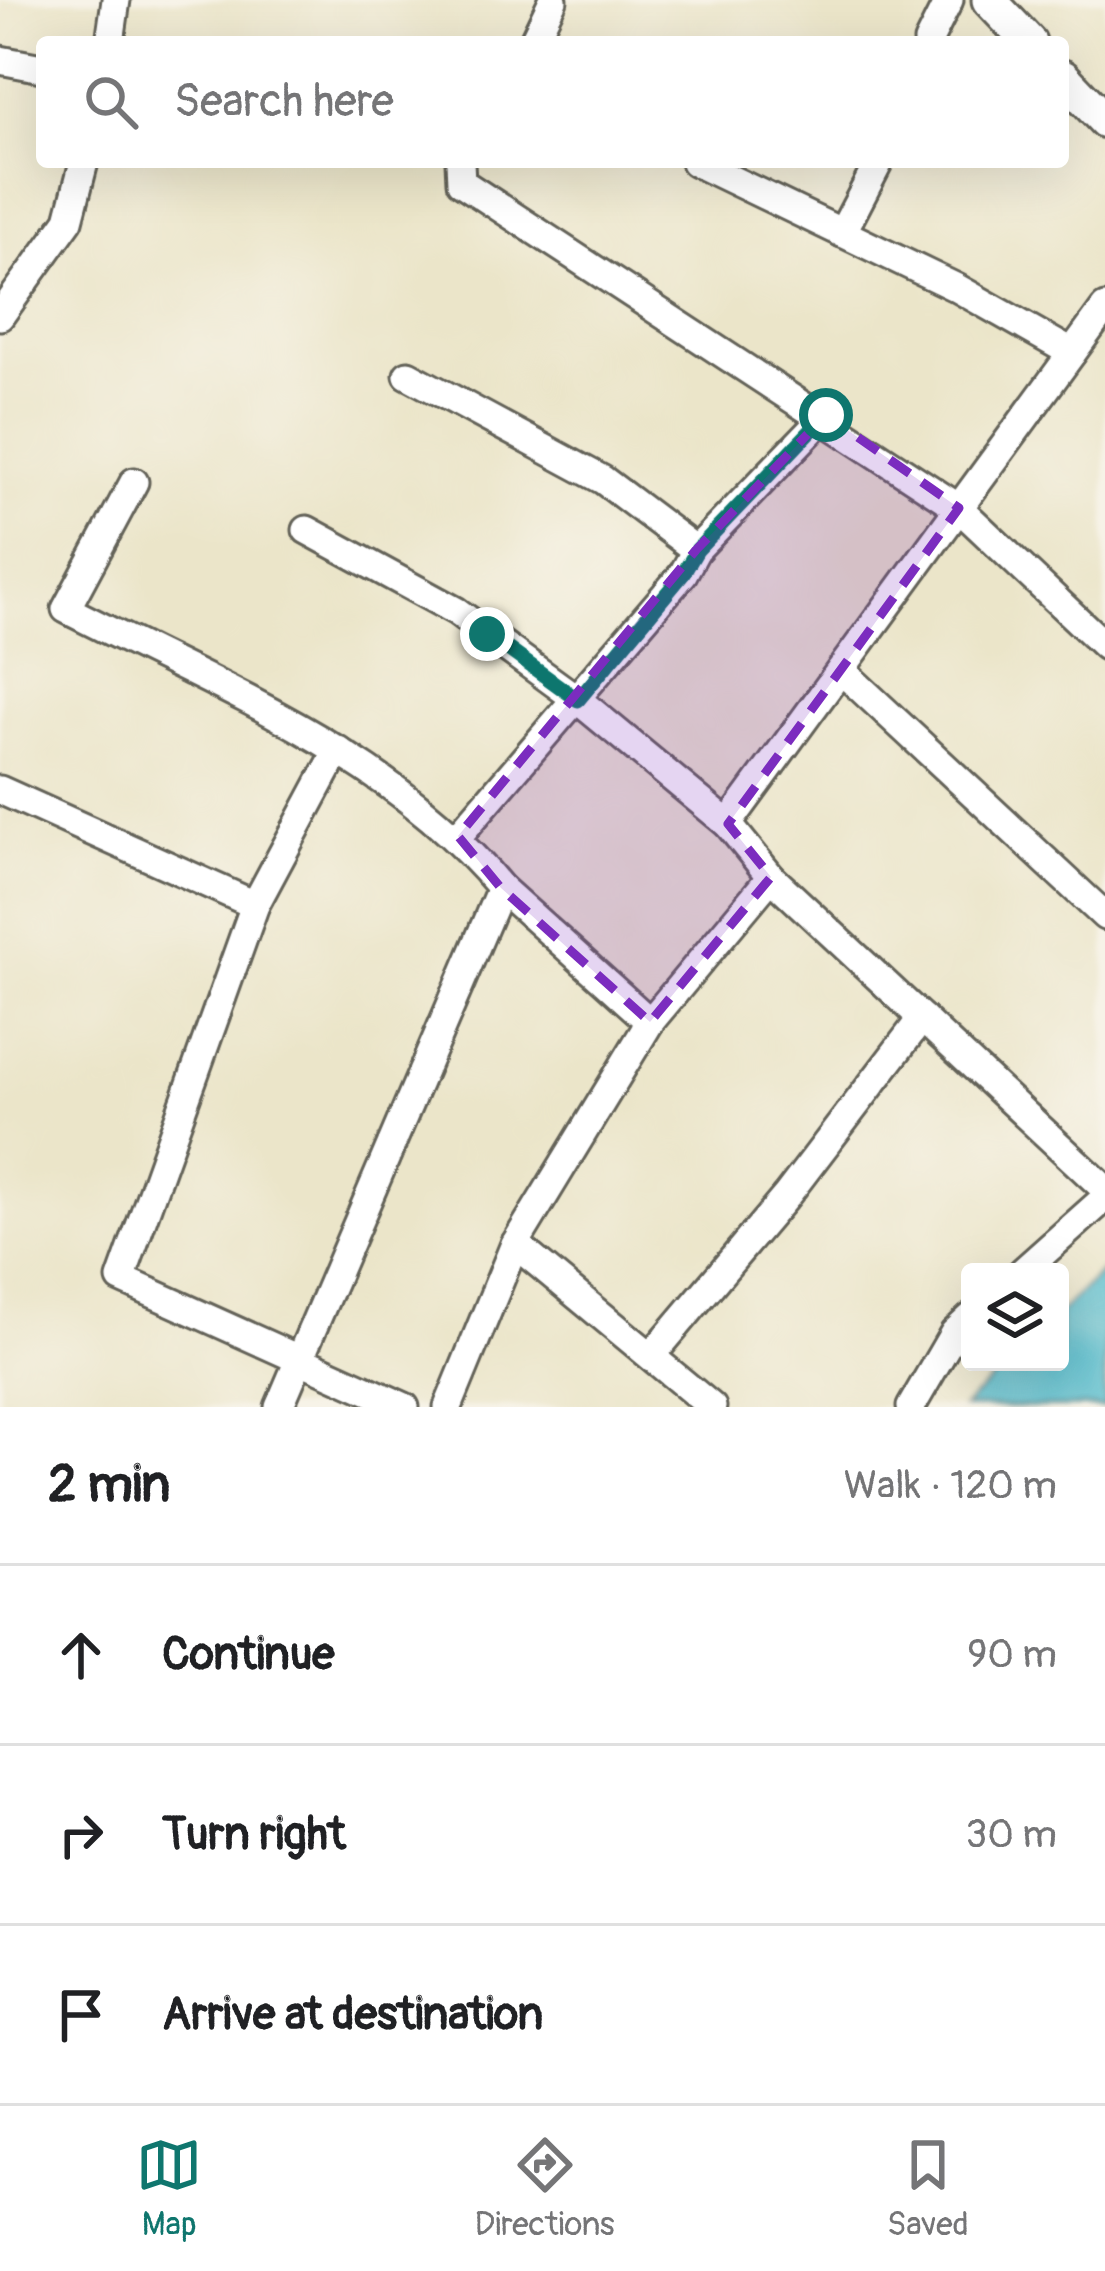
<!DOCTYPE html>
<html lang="en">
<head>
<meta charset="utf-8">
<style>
  body { margin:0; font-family:Pangolin,sans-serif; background:#f2f2f2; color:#202124 }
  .controls { position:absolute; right:36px; bottom:36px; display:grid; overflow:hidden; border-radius:12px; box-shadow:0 12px 48px #0002 }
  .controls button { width:108px; height:108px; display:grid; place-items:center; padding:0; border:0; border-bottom:3px solid #e0e0e0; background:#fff; color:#202124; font:60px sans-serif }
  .stop { position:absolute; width:36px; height:36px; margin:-27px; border:9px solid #0f766e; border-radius:50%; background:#fff }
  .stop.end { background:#0f766e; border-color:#fff; box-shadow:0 3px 12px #0008 }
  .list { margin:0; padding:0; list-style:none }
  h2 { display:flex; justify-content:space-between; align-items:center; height:156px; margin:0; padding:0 48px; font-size:51px }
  h2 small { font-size:39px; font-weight:400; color:#757577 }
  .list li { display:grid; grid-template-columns:78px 1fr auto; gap:36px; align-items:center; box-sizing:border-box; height:180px; padding:0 48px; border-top:3px solid #e0e0e0 }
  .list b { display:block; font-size:45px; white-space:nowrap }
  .list em { font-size:39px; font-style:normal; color:#757577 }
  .icon { flex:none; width:66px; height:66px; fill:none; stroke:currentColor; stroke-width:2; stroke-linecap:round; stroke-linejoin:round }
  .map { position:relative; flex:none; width:1105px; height:1407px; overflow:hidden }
  .search { position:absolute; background:#fff; box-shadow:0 12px 48px #0002; left:36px; right:36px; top:36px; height:132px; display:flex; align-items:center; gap:30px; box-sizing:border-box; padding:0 42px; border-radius:12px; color:#757577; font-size:45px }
  .sheet { height:696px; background:#fff }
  nav { display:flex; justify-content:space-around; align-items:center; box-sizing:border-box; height:168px; border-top:3px solid #e0e0e0; background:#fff; font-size:33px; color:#757577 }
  nav a { display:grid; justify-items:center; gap:6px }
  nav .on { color:#0f766e }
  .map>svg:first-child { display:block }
</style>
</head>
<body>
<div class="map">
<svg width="1105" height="1407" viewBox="0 0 1105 1407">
  <rect width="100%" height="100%" fill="#f7f3e8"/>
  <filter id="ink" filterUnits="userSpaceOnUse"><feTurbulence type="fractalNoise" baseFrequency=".00833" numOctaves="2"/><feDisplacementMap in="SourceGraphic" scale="24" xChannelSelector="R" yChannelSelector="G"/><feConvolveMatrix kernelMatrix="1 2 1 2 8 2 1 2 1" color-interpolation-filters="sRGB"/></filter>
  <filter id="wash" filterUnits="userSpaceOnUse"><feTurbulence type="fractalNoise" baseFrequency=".004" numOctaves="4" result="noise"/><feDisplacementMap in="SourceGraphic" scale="48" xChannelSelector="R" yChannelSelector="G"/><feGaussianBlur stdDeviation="2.7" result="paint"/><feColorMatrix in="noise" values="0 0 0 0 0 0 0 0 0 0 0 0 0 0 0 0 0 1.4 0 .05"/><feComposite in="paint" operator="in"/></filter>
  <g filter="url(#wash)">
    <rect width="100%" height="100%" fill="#ebe5c9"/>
    <polygon fill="#4fbacc" stroke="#366b74" stroke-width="3" points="1105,1268 1105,1407 963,1407 1009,1362 1060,1362 1060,1312"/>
  </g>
  <g filter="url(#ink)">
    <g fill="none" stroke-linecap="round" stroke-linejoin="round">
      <defs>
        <g id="minor">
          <polyline points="110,42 116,0"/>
          <polyline points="533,42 553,0"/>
          <polyline points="928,42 949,0"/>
          <polyline points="0,60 42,68"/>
          <polyline points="460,162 461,182 959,508 1105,646"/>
          <polyline points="695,162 957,288 1072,353"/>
          <polyline points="842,233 879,162"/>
          <polyline points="0,316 69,220 84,162"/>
          <polyline points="408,375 603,480 696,550"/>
          <path d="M134,482L66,609C217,687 391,754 501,888"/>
          <polyline points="307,530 456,611 578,700 728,824"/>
          <polyline points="841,670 1105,916"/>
          <polyline points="338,750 255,905 121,1279 405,1407"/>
          <polyline points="0,790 255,905"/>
          <polyline points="458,836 683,574 696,550 826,415"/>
          <polyline points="771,877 728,824 1105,308"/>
          <polyline points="515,1244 712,1407"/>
          <polyline points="1022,1272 1105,1198"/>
          <polyline points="651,1356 787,1195 922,1018"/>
          <polyline points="279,1407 501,888 650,1022 771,877 1105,1189"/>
          <polyline points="448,1407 515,1244 650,1022"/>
          <polyline points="911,1407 954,1333 970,1318"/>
        </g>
        <g id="tertiary">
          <polyline points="989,0 1029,42"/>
          <polyline points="1063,77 1105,121"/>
        </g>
      </defs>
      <use href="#minor" stroke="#646259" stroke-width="33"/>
      <use href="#tertiary" stroke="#646259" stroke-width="39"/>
      <use href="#minor" stroke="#fff" stroke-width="27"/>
      <use href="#tertiary" stroke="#fff" stroke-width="33"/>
    </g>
  </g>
  <g fill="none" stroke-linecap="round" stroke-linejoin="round" filter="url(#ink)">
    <polyline stroke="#0f766e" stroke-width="15" points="487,634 578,700 683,574 697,550 826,415"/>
  </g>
  <path fill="#7b2cbf" fill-opacity="0.2" stroke="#7b2cbf" stroke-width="9" stroke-dasharray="24 15" stroke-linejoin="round" d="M826,415L959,508L728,824L771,877L650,1022L501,888L458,836L696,550Z"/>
</svg>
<div class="controls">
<button><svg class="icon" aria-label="layers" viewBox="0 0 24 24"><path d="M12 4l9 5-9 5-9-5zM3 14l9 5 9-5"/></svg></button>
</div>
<div class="stop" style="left:826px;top:415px"></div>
<div class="stop end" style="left:487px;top:634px"></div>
<div class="search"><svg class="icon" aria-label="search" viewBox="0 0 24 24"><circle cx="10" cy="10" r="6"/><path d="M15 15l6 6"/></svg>Search here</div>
</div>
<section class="sheet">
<h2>2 min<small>Walk · 120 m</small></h2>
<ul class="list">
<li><svg class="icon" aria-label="ahead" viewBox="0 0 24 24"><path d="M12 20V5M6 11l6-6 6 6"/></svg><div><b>Continue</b></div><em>90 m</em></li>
<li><svg class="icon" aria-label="right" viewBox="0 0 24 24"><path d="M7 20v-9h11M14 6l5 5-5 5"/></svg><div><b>Turn right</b></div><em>30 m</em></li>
<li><svg class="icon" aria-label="arrive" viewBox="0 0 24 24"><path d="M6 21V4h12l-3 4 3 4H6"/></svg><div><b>Arrive at destination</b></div></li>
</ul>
</section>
<nav>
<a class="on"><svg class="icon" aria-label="map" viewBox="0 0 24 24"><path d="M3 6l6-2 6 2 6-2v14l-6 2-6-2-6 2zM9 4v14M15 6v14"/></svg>Map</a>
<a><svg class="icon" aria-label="directions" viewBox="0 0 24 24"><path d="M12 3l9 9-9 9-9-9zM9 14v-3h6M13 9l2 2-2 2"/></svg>Directions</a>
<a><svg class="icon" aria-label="saved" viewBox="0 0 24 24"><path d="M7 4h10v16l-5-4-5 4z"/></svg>Saved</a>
</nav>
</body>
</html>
